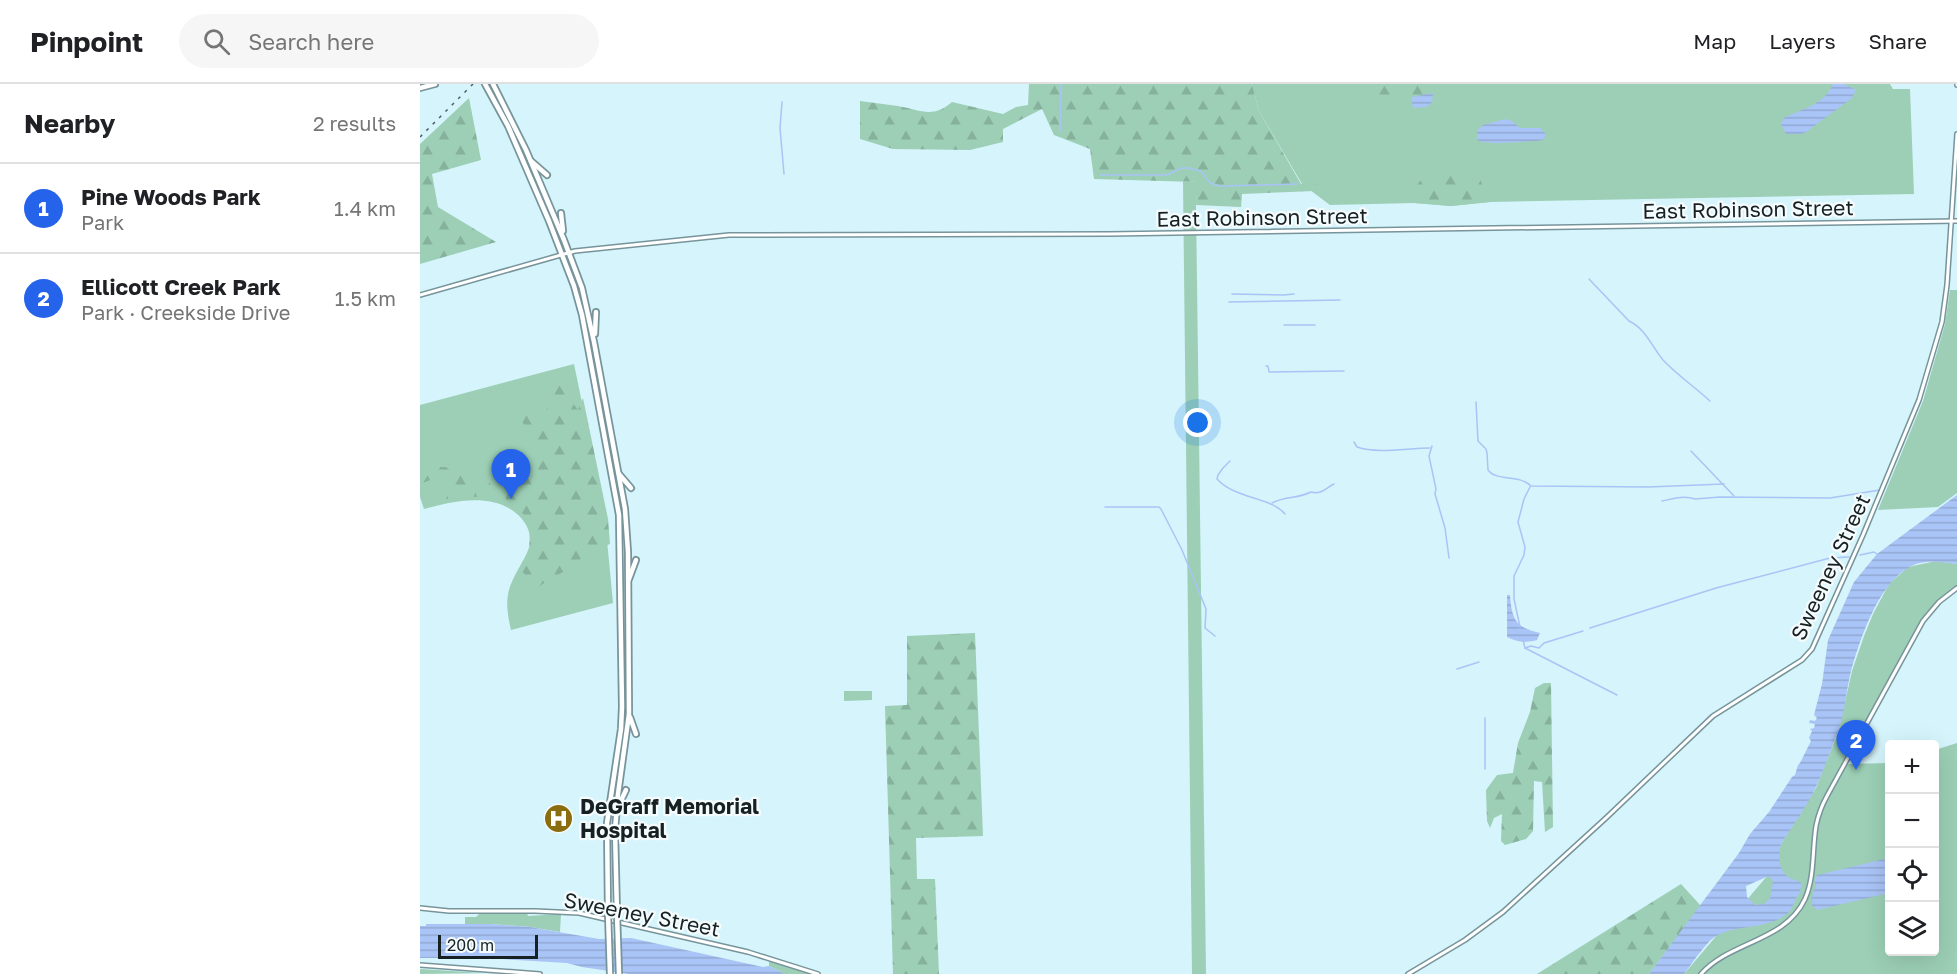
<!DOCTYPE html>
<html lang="en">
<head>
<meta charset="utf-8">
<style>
  body { margin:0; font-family:"Golos Text",sans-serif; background:#f6f6f6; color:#202124 }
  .controls { position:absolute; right:18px; bottom:18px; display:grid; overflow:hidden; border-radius:6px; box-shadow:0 6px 24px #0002 }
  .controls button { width:54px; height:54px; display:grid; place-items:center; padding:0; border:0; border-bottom:2px solid #e0e0e0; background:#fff; color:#202124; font:30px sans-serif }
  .scale { position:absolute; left:18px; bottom:15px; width:100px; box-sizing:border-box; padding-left:6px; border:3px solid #162124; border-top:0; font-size:16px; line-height:21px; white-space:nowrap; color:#162124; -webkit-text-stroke:4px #f6fcfd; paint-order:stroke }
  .you { position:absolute; left:778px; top:339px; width:21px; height:21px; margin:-15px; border:4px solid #fff; border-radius:50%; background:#1a73e8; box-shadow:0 0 0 9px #1a73e833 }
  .badge { display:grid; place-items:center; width:39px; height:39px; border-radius:50%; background:#2563eb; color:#fff; font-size:20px; font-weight:700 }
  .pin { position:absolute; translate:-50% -50px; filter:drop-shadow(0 2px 3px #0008) }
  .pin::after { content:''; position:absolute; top:32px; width:21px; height:18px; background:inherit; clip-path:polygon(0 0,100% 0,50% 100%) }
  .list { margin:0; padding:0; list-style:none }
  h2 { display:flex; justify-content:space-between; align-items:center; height:78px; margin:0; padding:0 24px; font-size:26px }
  h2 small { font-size:20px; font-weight:400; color:#757577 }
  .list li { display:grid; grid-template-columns:39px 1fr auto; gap:18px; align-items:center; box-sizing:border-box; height:90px; padding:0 24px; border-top:2px solid #e0e0e0 }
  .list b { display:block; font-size:22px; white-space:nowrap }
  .list p { margin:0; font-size:20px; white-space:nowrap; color:#757577 }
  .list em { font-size:20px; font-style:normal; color:#757577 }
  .icon { flex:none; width:33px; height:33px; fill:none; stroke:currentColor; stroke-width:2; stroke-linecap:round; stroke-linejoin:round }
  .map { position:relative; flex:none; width:1537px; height:890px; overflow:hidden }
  header { display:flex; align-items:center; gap:36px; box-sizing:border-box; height:84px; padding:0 30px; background:#fff; border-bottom:2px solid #e0e0e0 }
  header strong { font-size:28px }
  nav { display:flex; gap:33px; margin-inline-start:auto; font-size:21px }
  .search { width:420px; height:54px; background:#f6f6f6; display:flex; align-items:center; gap:15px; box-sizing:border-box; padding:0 21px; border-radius:33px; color:#757577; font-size:22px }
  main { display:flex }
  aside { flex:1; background:#fff }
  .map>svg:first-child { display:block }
</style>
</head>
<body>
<header>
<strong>Pinpoint</strong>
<div class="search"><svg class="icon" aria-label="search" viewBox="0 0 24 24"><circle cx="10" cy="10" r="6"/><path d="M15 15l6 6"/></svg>Search here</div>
<nav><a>Map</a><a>Layers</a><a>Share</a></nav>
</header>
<main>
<aside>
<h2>Nearby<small>2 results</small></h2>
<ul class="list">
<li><span class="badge">1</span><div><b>Pine Woods Park</b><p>Park</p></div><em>1.4 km</em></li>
<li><span class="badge">2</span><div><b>Ellicott Creek Park</b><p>Park · Creekside Drive</p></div><em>1.5 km</em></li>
</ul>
</aside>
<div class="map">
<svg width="1537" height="890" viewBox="0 0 1537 890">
  <defs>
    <pattern id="forest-firs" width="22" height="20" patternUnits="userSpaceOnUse" patternTransform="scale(1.5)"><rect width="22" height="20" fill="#9ccfb6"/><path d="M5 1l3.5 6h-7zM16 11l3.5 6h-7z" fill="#86b19c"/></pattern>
    <pattern id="water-rules" width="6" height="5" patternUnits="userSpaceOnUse" patternTransform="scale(1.5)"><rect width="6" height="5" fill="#a9c4f6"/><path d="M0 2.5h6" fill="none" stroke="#91a8d3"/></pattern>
  </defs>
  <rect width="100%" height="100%" fill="#d5f4fb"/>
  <g fill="#9ccfb6">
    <polygon points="832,0 1470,0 1473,5 1490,5 1494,110 1070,118 1031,122 994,119 910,121 882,100 839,27"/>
    <polygon points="763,98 778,98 776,121 786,890 772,890"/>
    <polygon points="1530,206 1537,206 1537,409 1518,423 1458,426 1503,317 1525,240"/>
    <path d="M154,280L184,425L193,519L91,546C85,519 85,508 99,484C103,476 109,468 110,458C111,447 105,437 97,430C72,408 32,417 4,425L0,413V321Z"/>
    <polygon points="1516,477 1537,480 1537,504 1529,509 1503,537 1426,680 1469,679 1470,868 1514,868 1515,666 1537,659 1537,890 1264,890 1359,778 1358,770 1361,760 1396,704 1404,683 1418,649 1432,587 1444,552 1453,530 1469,500 1488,483"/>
    <polygon points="424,607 452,607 452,616 424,617"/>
    <polygon points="107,829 108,832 141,830 140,848 110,843 71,840 45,841 45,833 56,833 59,830"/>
    <polygon points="349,873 398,890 365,890 349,882"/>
    <polygon points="0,885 64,889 0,890"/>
  </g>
  <g fill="url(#forest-firs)">
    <path d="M609,0H832L839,27L881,100L901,101L895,107L822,110L821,123L776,121L777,98L674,95L670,65L634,51L622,25L583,45V58L550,66L473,65L440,55V17C453,19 465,20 478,22C500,26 513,35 532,18L583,30L596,23L608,21Z"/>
    <polygon points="1002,0 1009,0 1013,9 992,13 991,16 945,10 944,7 948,2 960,1 979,6"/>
    <polygon points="49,14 61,76 12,90 18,123 76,158 0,180 0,60"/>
    <path d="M1034,91H1056C1064,98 1063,108 1070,115V118L1031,122L995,119L996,102L1000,97C1012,95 1023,96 1034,91Z"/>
    <polygon points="139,301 158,326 163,314 188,435 190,460 170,468 172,472 167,477 161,474 157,480 127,497 106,512 104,509 108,503 104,489 98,486 109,471 110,445 108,434 86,416 85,405 80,398 98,386 120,367 115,362 98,360 110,346 101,337 106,329 126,327"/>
    <polygon points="12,383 26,383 31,387 33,393 42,391 55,401 61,400 61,393 70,399 75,407 74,416 69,414 61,406 55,406 57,413 34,410 26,416 29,405 22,400 15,403 15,394 3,399 2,392"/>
    <polygon points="555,549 563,752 496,754 497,795 515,795 519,890 473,890 465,622 487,621 487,552"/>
    <polygon points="1124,599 1131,599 1133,743 1125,748 1122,698 1114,697 1113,747 1106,755 1085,761 1081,757 1082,730 1074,734 1070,744 1067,737 1066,706 1077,691 1093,689 1098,659 1110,628 1115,604"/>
    <polygon points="1261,800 1281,822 1229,890 1117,890"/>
  </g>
  <g fill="url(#water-rules)" fill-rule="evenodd">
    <path d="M1413,0H1424L1436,6L1432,14L1386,48L1381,50H1366L1361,40L1364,34C1382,25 1404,21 1413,0Z"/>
    <polygon points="1013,9 1012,18 1007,23 994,24 992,21 992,13"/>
    <path d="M1085,35L1092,37L1100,44H1120L1125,49V53L1123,56L1117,57C1101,57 1070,62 1057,56V47L1063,41Z"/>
    <path d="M1537,411V480C1521,478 1502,475 1488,484C1458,501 1440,555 1431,587C1426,607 1425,630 1417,650C1410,668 1403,688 1395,705C1386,724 1372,742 1361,760C1358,771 1358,785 1368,793C1373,796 1377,795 1382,800L1380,806L1381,808L1375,815L1376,817C1371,822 1372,827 1365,831C1344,846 1319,840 1298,851C1287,856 1272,880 1264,890H1229L1319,769L1330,750L1349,728L1372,693L1375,691L1378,681L1380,679L1391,657L1389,654L1392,647L1390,645L1394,644L1395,640L1389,639L1390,636L1395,637L1397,634L1394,631L1402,600L1408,556L1434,498L1457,470ZM1349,792L1353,797L1350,814L1344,820L1335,821L1327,813L1326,802Z"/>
    <path d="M1087,511H1090C1092,537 1096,543 1120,549L1117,556C1107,559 1096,558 1087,553Z"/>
    <polygon points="1469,774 1469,809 1397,826 1391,820 1393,818 1391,815 1394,808 1392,807 1396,805 1396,800 1394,798 1397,791"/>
    <polygon points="6,840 71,840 110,843 179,855 211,854 343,883 349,882 365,890 209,890 162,883 147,879 65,874 0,874 0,842 6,842"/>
  </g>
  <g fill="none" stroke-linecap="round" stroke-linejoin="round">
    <g stroke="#a9c4f6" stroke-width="1.5">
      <polyline points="362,18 360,44 364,90"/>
      <polyline points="640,48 641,0"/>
      <polyline points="680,91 747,91 762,84 768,84 781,87 790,99 800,102 877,100"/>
      <path d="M1169,195L1209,237C1226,245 1232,263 1243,276C1257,291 1275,303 1290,317"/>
      <polyline points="812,210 864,211 874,210"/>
      <polyline points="809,218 920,216"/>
      <polyline points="864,241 895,241"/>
      <polyline points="846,282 848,282 849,288 924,287"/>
      <path d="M1056,318L1058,357L1066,365L1067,369L1068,386C1077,398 1099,390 1111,402L1228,403L1304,400"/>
      <path d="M934,358L937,363C958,370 987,364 1010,364"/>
      <polyline points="1012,362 1009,372 1016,405 1015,410 1025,444 1029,474"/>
      <polyline points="1271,367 1314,412"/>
      <path d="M810,377L803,384L798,391L797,395C815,415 851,413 865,430"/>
      <path d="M1242,417C1252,415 1264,411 1275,415L1300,413L1410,414L1460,406"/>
      <path d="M852,419C865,412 877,415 891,408C902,411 905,404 914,400"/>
      <polyline points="685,423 739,423 741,425 762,466 786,525 785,544 795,552"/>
      <polyline points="1440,471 1454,468 1457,470"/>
      <polyline points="1100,543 1094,515 1094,492 1104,471 1105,463 1098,438 1104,415 1110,403"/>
      <polyline points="1170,544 1296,504 1410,474 1429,473"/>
      <polyline points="1163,547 1124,559 1119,564 1111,562 1105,564 1197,611"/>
      <polyline points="1103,556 1105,564"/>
      <polyline points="1037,585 1059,578"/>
      <polyline points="1065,634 1065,685"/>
    </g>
    <defs>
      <g id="tertiary">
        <polyline points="1537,0 1537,1"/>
        <polyline points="0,211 155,167 309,151 689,150 1537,137"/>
        <polyline points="0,824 29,827 115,827 159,829 328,868 398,890"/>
        <polyline points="0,881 120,890"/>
        <polyline points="988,890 1045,856 1083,828 1186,734 1293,632 1382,576 1392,565 1443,451 1499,316 1522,238 1527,201 1537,50"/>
        <path d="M1281,890C1310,857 1365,858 1385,815C1395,792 1392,767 1396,742C1398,732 1402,721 1407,712L1503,537L1519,518L1537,504"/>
      </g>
      <g id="primary">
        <polyline points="65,0 88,42 129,137 154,202 162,231 199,431 202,623 201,645 187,739 188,829"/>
        <polyline points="73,0 106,66 144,156 162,204 174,258 205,425 208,468 209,630 198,710 195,746 197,830"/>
        <polyline points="0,4 15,0"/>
        <polyline points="111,77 127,91"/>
        <polyline points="141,129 143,147"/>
        <polyline points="175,250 176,228"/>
        <polyline points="199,390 211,404"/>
        <polyline points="209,495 216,476"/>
        <polyline points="210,633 216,650"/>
        <polyline points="198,723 206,706"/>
      </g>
    </defs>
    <use href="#tertiary" stroke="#78949b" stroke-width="6"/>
    <use href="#primary" stroke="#78949b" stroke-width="8"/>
    <use href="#tertiary" stroke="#fff" stroke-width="3"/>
    <use href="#primary" stroke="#fff" stroke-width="4.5"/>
    <polyline stroke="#4c5d61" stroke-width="1.5" stroke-dasharray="3 6" stroke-linecap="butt" points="0,53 53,0"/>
    <defs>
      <g id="primary-bridge">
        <polyline points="188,829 190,890"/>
        <polyline points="197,830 199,890"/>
      </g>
    </defs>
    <use href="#primary-bridge" stroke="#78949b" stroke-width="8" stroke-linecap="butt"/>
    <use href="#primary-bridge" stroke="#fff" stroke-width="4.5"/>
  </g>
  <defs>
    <symbol id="hospital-disc" viewBox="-11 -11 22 22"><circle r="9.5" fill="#8a6d0e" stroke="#f6fcfd"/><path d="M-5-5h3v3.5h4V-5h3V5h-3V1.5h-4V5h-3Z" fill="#fff"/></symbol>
  </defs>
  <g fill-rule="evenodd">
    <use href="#hospital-disc" x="122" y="718" width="33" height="33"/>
  </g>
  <g text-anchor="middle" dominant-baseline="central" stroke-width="4.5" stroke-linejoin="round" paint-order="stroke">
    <g font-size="21" fill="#162124" stroke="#f6fcfd">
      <text transform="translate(1328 125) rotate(-1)">East Robinson Street</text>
      <text transform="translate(842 133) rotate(-1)">East Robinson Street</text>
      <text transform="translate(1410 483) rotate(-65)">Sweeney Street</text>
      <text transform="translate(222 830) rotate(11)">Sweeney Street</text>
    </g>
    <g font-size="21" font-weight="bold" fill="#162124" stroke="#f6fcfd" text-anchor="start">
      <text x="160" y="722">DeGraff Memorial<tspan x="160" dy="24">Hospital</tspan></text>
    </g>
  </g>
</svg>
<div class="controls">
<button>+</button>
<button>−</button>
<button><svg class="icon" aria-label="locate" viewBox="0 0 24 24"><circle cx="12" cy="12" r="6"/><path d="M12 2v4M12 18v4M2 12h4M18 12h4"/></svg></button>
<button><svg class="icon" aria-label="layers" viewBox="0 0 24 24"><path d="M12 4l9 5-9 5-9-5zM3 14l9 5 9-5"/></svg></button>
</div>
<div class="scale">200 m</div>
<div class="you"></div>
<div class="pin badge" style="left:91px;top:415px">1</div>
<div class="pin badge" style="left:1436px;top:686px">2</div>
</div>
</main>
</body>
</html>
